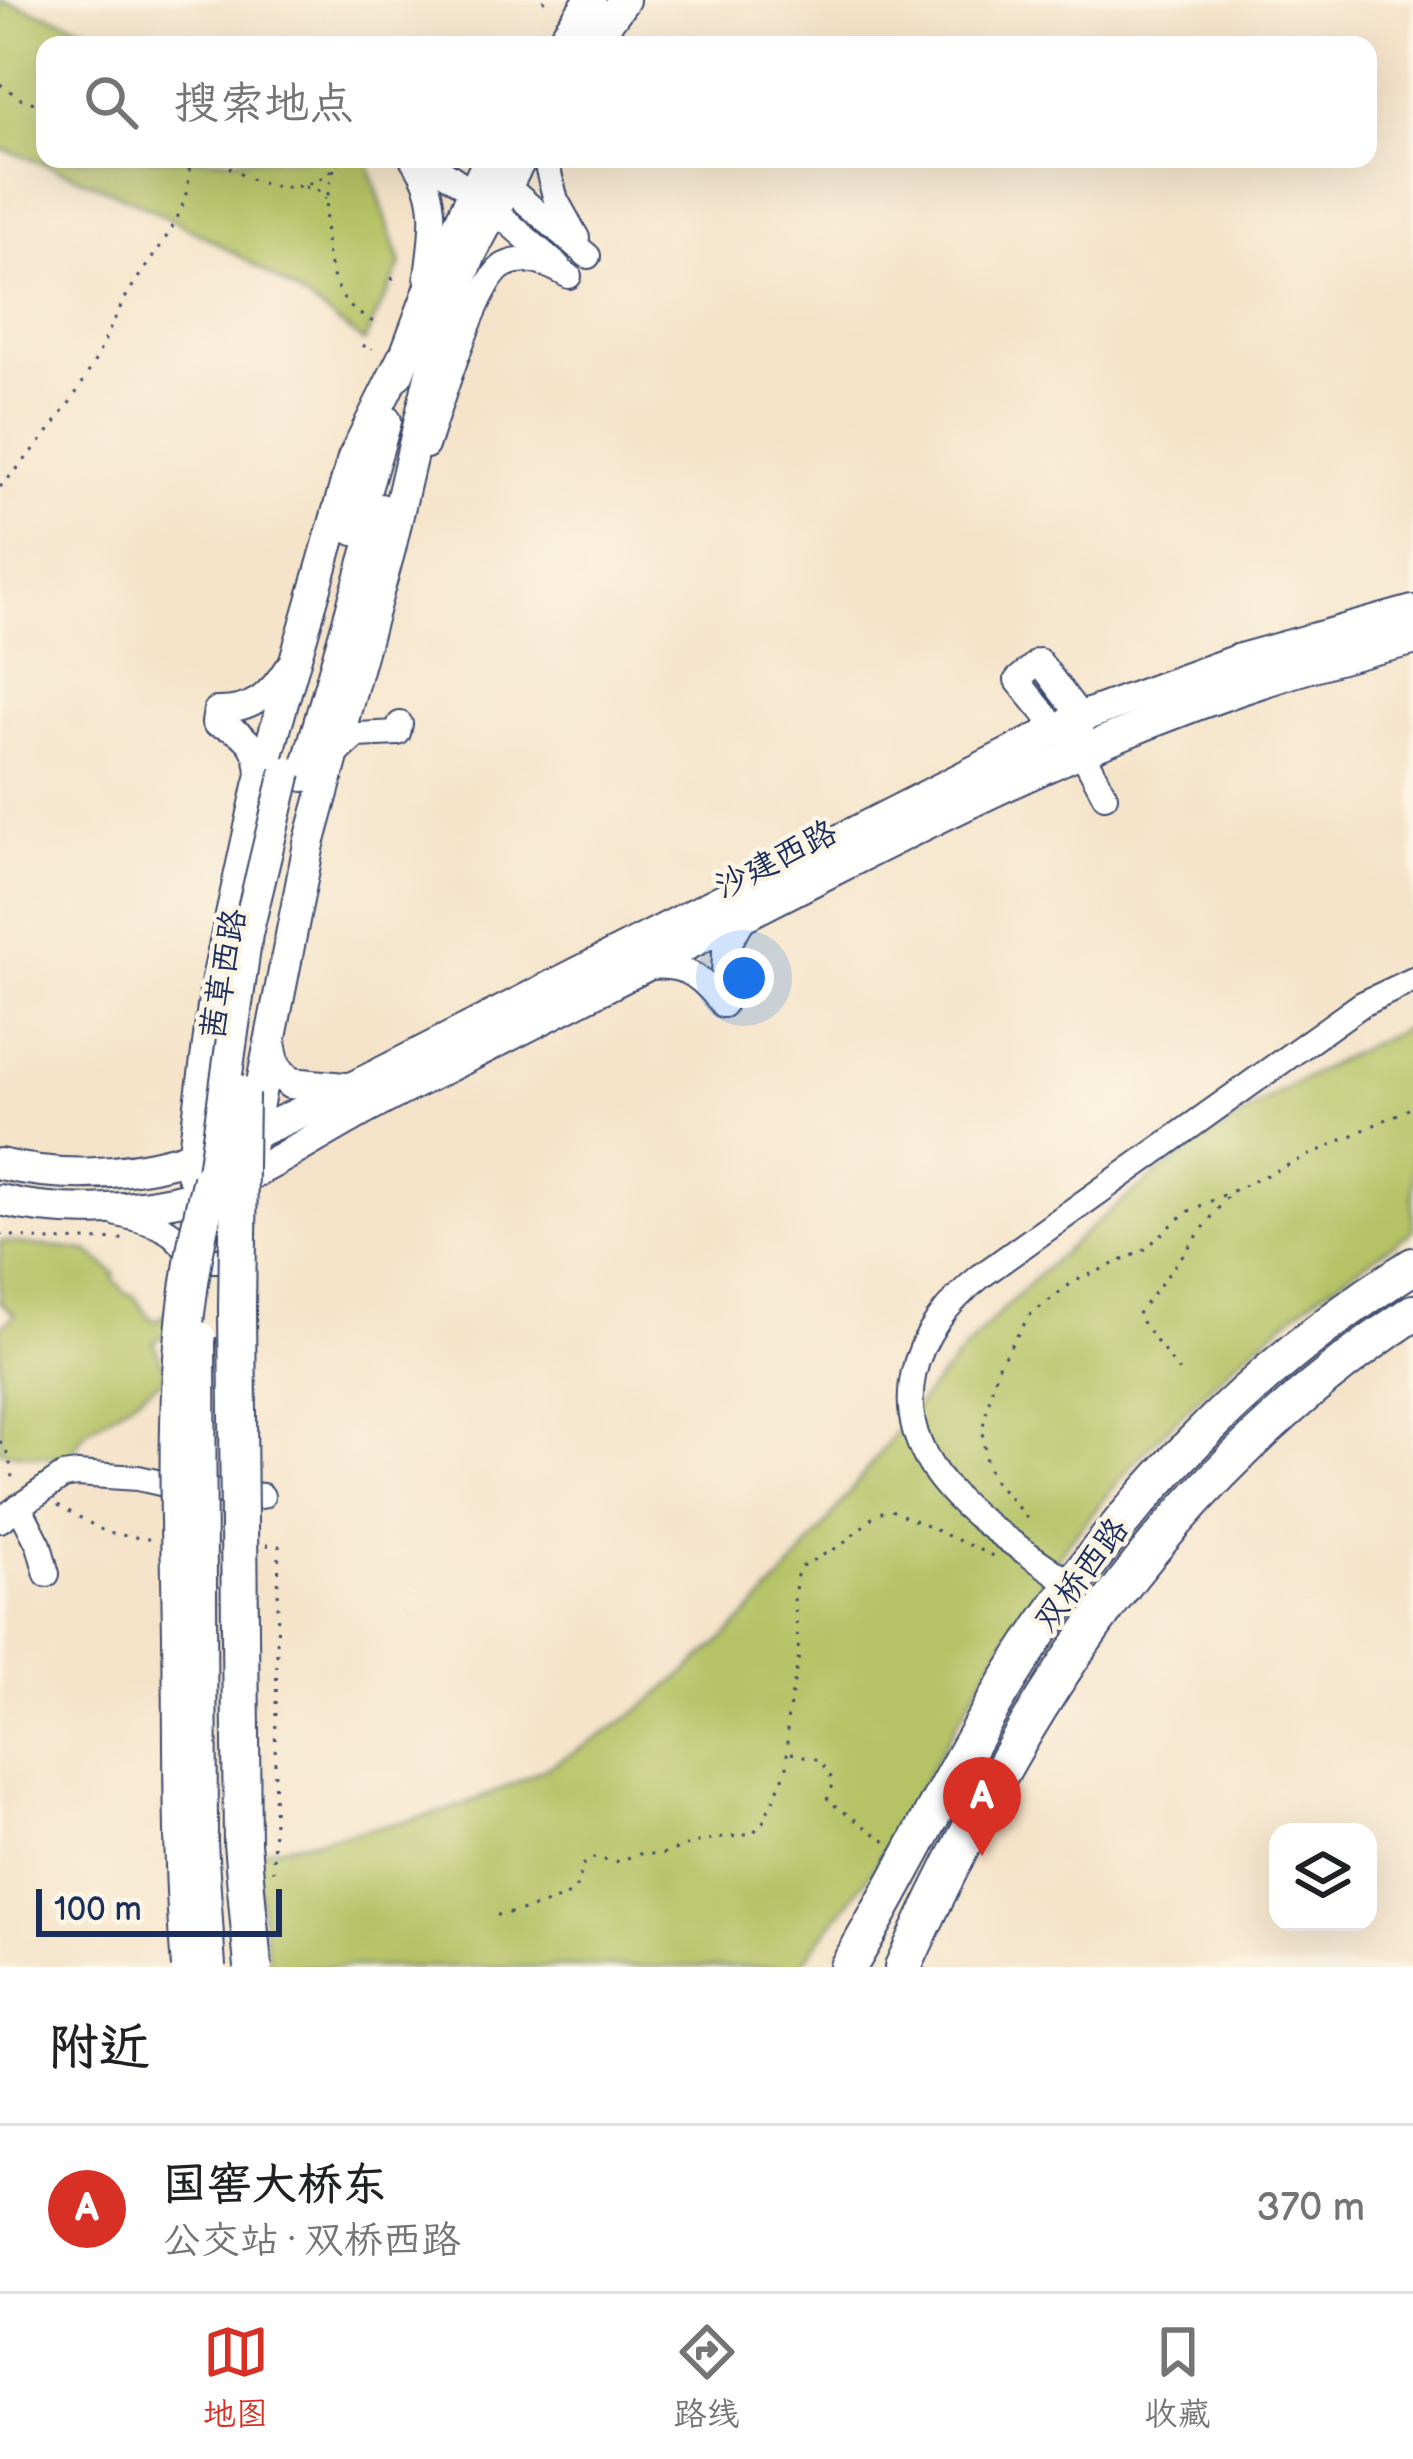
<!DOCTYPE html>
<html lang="zh">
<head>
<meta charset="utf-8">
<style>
  body { margin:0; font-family:"Balsamiq Sans","LXGW WenKai TC",sans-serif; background:#f2f2f2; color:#202124 }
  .controls { position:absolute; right:36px; bottom:36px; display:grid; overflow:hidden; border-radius:24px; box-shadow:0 12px 48px #0002 }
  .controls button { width:108px; height:108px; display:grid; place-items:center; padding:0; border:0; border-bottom:3px solid #e0e0e0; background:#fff; color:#202124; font:60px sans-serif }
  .scale { position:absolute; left:36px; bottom:30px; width:246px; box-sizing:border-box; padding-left:12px; border:6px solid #1b2f5e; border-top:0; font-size:33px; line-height:42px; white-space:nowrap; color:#1b2f5e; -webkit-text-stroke:9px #fcf5e5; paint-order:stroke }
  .you { position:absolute; left:744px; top:978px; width:42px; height:42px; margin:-30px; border:9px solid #fff; border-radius:50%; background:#1a73e8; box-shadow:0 0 0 18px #1a73e833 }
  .badge { display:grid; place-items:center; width:78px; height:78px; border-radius:50%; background:#d93025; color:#fff; font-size:39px; font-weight:700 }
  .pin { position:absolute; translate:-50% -99px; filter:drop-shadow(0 3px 6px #0008) }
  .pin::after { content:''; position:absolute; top:63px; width:42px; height:36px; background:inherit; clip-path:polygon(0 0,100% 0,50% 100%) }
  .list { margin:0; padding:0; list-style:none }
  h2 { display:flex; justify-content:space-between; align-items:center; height:156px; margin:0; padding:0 48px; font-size:51px }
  h2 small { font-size:39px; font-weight:400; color:#757577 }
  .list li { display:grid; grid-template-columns:78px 1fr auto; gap:36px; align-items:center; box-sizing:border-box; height:168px; padding:0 48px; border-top:3px solid #e0e0e0 }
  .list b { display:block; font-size:45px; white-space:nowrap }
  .list p { margin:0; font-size:39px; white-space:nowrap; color:#757577 }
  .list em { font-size:39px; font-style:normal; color:#757577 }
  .icon { flex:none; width:66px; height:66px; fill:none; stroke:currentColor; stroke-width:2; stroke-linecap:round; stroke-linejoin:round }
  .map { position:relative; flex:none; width:1413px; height:1967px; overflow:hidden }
  .search { position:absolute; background:#fff; box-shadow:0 12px 48px #0002; left:36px; right:36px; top:36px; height:132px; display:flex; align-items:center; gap:30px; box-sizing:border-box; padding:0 42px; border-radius:24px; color:#757577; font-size:45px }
  .sheet { height:324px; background:#fff }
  nav { display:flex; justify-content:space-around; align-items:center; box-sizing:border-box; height:168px; border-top:3px solid #e0e0e0; background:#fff; font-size:33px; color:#757577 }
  nav a { display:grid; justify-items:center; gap:6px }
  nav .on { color:#d93025 }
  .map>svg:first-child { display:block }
</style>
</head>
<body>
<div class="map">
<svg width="1413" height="1967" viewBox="0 0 1413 1967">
  <rect width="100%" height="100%" fill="#fcf5e5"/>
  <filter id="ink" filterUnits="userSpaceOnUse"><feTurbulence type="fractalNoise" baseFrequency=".00833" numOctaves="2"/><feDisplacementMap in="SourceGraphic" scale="24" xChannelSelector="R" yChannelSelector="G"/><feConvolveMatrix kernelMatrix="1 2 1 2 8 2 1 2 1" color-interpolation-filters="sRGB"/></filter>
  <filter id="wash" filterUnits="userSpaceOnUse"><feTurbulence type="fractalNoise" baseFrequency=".004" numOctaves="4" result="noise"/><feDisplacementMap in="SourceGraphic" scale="48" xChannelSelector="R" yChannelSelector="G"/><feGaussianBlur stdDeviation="2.7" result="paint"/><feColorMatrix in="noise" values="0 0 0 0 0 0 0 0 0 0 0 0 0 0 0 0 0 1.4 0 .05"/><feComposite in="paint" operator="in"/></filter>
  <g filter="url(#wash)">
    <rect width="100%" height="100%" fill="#f5e3c9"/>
    <g fill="#b5c265" stroke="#687862" stroke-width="3">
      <path d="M0,0L142,45H45V159H367L401,265L364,342C249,251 138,196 0,148Z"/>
      <path d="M1413,1025V1231L1316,1296L1233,1364L1138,1458L1065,1547L1011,1629L873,1870L799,1967H269L254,1852C313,1840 373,1830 431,1815C490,1799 568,1759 619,1724C673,1687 744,1623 787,1573C839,1510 885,1442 938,1380C1069,1229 1229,1104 1413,1025Z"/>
      <polygon points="0,1241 87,1251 115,1274 113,1278 127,1295 132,1294 151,1319 158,1320 167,1311 167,1332 154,1342 167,1377 86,1431 67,1459 0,1451 0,1328 15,1314 0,1302"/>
    </g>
  </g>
  <g filter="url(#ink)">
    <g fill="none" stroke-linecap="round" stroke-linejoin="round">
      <defs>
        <g id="minor">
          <path d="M412,159C441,195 432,235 427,277"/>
          <polyline points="424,159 472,191 558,266"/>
          <polyline points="545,159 556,200 577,238"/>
          <polyline points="494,175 588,256"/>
          <path d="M426,446C438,412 477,278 505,265C527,254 550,265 569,276"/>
          <polyline points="1081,735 1081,717 1039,661 1017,680 1057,729 1080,749 1105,796"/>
          <polyline points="332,758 357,735 398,733 400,724"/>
          <path d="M259,777C259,746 245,731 214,723L216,710C251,711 269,696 287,667"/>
          <path d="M649,967C686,963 702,978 723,1005"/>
          <polyline points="723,1005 725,950 744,918"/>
          <path d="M118,1214C151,1222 177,1227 192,1260H229"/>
          <polyline points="19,1506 39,1545 47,1574"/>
          <polyline points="0,1520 63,1476 77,1474 138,1478 183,1488 262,1496"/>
          <path d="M1072,1585C1031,1554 980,1526 947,1487C882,1413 911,1331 981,1276L1362,1004L1413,980"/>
        </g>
        <g id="major">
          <polyline points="559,45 590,0"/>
          <polyline points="591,45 624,0"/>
          <polyline points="435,344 472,252 521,159"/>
          <polyline points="398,374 437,270 489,159"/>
          <polyline points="354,530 386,421"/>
          <polyline points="304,776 380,509"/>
          <polyline points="270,1043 275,1067 290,1083 345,1088"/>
          <polyline points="249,1149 309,844 390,549 442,324"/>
          <path d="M0,1164C135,1195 233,1145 351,1088L1081,717L1237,660L1413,611"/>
          <polyline points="191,1173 216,984 259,786 353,458 402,359"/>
          <path d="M0,1200C62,1215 136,1212 197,1195C252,1180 301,1145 350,1118C395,1092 442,1070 487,1047C597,990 708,935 818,878C1010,780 1202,687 1413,640"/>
        </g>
        <g id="highway">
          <path d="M848,1967C907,1868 956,1762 1018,1665C1119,1505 1252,1366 1413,1266"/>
          <path d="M903,1967C1025,1700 1164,1479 1413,1313"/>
        </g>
      </defs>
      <use href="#minor" stroke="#3c4a6e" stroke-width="28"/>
      <use href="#major" stroke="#3c4a6e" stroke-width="34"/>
      <use href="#highway" stroke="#3c4a6e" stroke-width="40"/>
      <g stroke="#3c4a6e" stroke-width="3" stroke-dasharray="3 9" stroke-linecap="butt">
        <polyline points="543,0 550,4"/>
        <polyline points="0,84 21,99 45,106"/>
        <path d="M220,159C252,190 312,202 341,159"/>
        <path d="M334,169C321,208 321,271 348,304C355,312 365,317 373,322"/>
        <polyline points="305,187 320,191 326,199"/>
        <polyline points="391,278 399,281 397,284"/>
        <polyline points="363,345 370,351 372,348"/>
        <path d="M0,487C34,452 68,410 91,368C105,343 114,316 129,292C156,248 193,215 189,159"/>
        <polyline points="0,1234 50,1241 125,1239"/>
        <polyline points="1179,1372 1137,1315 1227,1197"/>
        <polyline points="0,1441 9,1456 13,1485"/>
        <polyline points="58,1505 107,1533 154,1540"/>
        <polyline points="1027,1518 994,1481 986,1463 982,1430 997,1367 1030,1315 1073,1282 1143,1251 1185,1213 1413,1107"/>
        <polyline points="266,1545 279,1546 273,1871"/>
        <polyline points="791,1753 820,1760 834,1782 827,1800 889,1844"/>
        <path d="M497,1915C510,1915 567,1900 574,1890C580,1883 580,1870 585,1862L593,1858L615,1862L639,1854H662L701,1841L752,1834L763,1822L787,1769V1721L799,1655L794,1598L797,1575L802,1566L842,1545L874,1516L889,1509L995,1557"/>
      </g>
      <use href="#minor" stroke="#fff" stroke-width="24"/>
      <use href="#major" stroke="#fff" stroke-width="30"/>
      <use href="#highway" stroke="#fff" stroke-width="36"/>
      <defs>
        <g id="major-bridge">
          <polyline points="209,1200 247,934 286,772"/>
          <polyline points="200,1337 202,1843 210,1967"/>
        </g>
        <g id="highway-bridge">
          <polyline points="240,1094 237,1309 242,1843 253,1967"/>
          <path d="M190,1967C180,1856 183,1747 181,1636C179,1476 169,1335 211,1179"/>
        </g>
      </defs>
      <use href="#major-bridge" stroke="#3c4a6e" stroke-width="34" stroke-linecap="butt"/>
      <use href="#highway-bridge" stroke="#3c4a6e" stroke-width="40" stroke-linecap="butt"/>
      <use href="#major-bridge" stroke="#fff" stroke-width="30"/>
      <use href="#highway-bridge" stroke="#fff" stroke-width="36"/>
    </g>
  </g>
  <g text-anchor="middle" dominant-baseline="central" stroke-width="9" stroke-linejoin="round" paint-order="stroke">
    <g font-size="33" fill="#1b2f5e" stroke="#fcf5e5">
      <text transform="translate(776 860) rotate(-27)">沙建西路</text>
      <text transform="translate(224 974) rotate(-80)">茜草西路</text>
      <text transform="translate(1082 1575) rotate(-53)">双桥西路</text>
    </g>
  </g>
</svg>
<div class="controls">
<button><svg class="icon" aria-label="layers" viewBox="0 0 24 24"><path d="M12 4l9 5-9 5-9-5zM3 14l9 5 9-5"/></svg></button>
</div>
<div class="scale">100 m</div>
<div class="you"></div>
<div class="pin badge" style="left:982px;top:1856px">A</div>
<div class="search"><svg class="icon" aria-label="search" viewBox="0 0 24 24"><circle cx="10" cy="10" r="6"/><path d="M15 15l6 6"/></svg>搜索地点</div>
</div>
<section class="sheet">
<h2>附近<small></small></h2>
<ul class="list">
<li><span class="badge">A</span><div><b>国窖大桥东</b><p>公交站 · 双桥西路</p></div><em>370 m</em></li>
</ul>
</section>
<nav>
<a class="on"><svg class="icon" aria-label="map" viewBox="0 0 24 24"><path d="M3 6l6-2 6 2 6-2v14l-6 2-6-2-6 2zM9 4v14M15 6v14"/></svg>地图</a>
<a><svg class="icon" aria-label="directions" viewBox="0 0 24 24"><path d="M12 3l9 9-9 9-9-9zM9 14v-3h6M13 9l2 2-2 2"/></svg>路线</a>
<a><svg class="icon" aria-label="saved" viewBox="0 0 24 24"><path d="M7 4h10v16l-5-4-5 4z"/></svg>收藏</a>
</nav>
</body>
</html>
